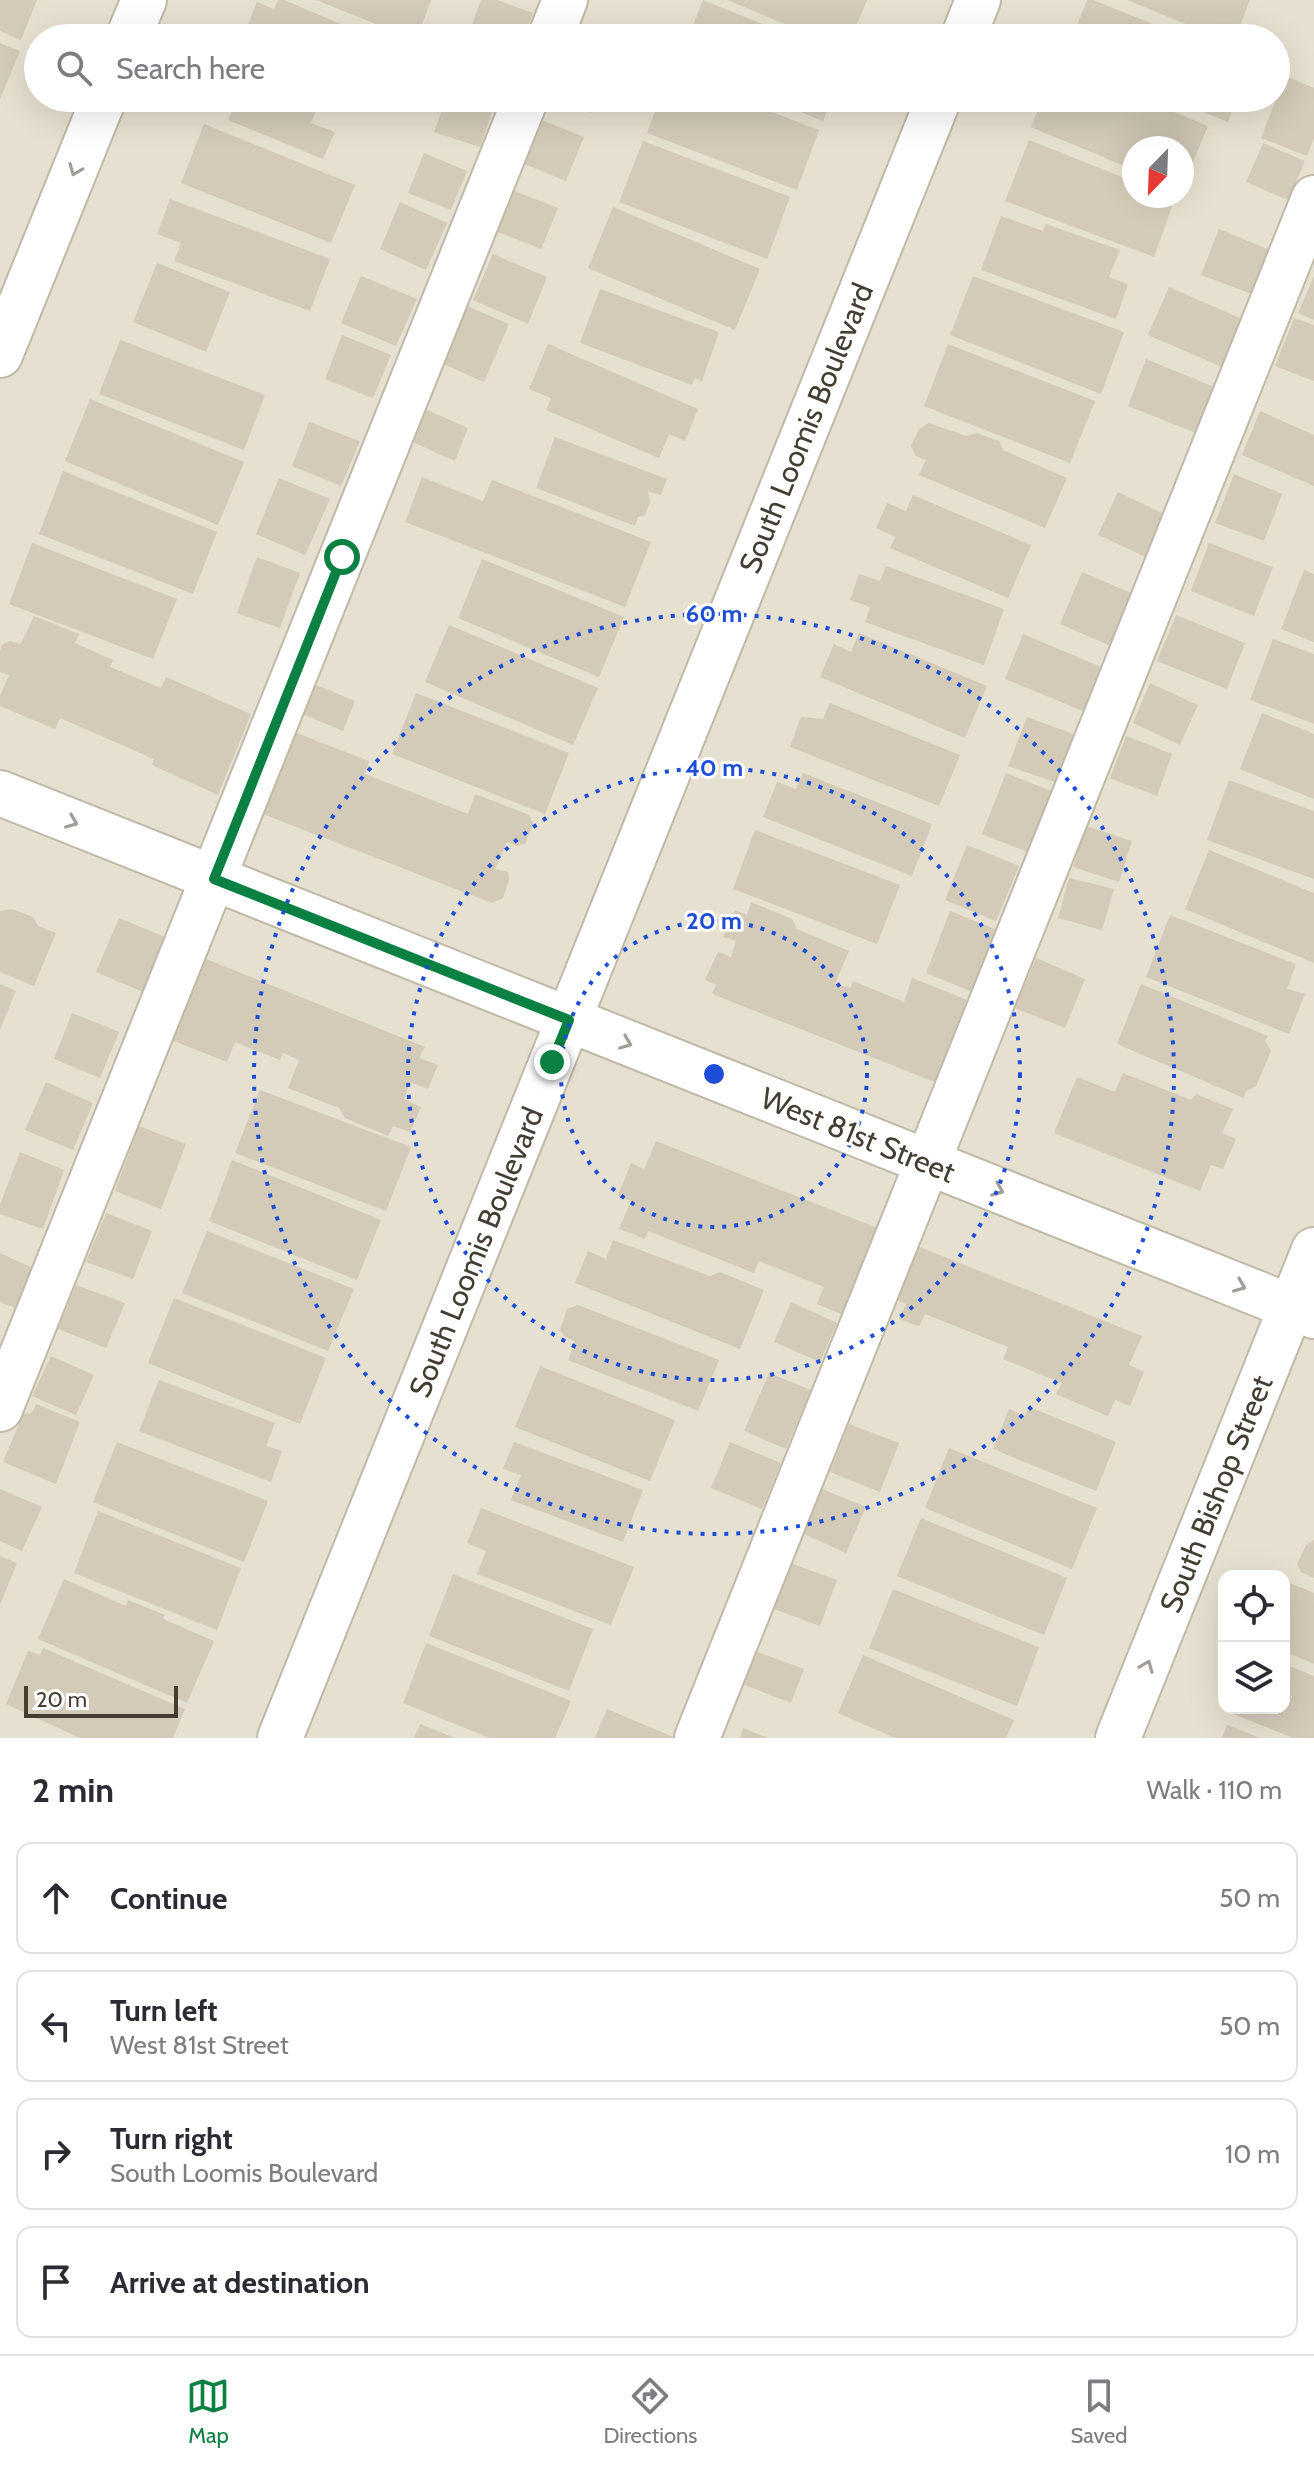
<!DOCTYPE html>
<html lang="en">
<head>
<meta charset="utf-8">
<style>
  body { margin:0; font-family:Cabin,sans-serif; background:#f7f7f7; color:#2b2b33 }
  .controls { position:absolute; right:24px; bottom:24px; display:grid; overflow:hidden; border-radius:16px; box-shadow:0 8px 32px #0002 }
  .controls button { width:72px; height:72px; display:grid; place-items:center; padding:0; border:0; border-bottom:2px solid #e1e1e2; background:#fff; color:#2b2b33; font:40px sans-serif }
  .compass { position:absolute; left:1122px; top:136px; width:72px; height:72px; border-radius:50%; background:#fff; box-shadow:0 8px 32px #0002; rotate:203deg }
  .scale { position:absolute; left:24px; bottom:20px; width:154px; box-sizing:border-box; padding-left:8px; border:4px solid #433d32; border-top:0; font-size:22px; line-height:28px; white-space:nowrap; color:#433d32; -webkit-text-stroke:6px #fff; paint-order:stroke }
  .stop { position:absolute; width:24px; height:24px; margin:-18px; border:6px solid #0b8043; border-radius:50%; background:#fff }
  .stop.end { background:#0b8043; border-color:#fff; box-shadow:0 2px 8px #0008 }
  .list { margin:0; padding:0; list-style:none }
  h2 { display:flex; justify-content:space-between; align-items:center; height:104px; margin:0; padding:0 32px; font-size:34px }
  h2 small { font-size:26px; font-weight:400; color:#7c7c81 }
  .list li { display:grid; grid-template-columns:52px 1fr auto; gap:24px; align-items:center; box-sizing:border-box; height:112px; margin:0 16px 16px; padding:0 16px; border:2px solid #e1e1e2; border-radius:16px }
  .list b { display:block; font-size:30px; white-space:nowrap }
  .list p { margin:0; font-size:26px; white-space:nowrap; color:#7c7c81 }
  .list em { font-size:26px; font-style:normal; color:#7c7c81 }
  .icon { flex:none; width:44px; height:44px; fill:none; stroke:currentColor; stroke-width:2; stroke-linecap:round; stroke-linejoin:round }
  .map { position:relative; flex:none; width:1314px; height:1738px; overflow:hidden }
  .search { position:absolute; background:#fff; box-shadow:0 8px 32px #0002; left:24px; right:24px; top:24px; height:88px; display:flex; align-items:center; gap:20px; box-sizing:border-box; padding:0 28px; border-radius:44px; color:#7c7c81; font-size:30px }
  .sheet { height:616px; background:#fff }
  nav { display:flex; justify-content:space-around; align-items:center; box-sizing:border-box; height:112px; border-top:2px solid #e1e1e2; background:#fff; font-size:22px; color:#7c7c81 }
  nav a { display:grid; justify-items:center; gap:4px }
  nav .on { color:#0b8043 }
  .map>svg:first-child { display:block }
</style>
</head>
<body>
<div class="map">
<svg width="1314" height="1738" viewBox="0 0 1314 1738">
  <rect width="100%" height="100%" fill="#f2eee2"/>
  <path fill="#e6e0d0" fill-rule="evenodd" d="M0,0H1314V1738H0ZM38,38H1276V98H38ZM1134,148H1182V196H1134ZM1224,1576H1284V1708H1224Z"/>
  <g fill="#d3cab7">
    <polygon points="0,0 37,0 21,40 0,31"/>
    <polygon points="278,0 284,0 374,38 262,38 263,35 247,27 257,2 274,9"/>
    <polygon points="316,0 431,0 417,38 411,38"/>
    <polygon points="481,0 497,0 533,13 523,38 467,38"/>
    <polygon points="703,0 797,38 688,38"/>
    <polygon points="727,0 867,0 851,38 819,38"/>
    <polygon points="1087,0 1093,0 1188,38 1072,38"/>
    <polygon points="1127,0 1250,0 1235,38 1220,38"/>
    <polygon points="0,43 20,51 0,99"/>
    <polygon points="1285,76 1314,88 1314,138 1307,156 1261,138"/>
    <polygon points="237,98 321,100 311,123 335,132 323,159 228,120"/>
    <polygon points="367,98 398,98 393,109"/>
    <polygon points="446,98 472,98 494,106 480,147 434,132"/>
    <polygon points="562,98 599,98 591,113"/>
    <polygon points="660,98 735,98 819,130 797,190 647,133"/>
    <polygon points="765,98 832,98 823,121"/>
    <polygon points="1043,98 1140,98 1208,126 1182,189 1182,148 1134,148 1134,170 1031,127"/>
    <polygon points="1168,98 1237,98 1228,122"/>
    <polygon points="539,119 584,137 566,181 522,163"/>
    <polygon points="204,124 355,185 331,243 181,183"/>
    <polygon points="1029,140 1134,182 1134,196 1175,198 1154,257 1005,201"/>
    <polygon points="643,141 790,197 767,259 619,202"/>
    <polygon points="1263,143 1305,161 1288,200 1246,182"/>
    <polygon points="424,153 467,171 451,210 408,193"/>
    <polygon points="512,190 558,208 541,249 495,231"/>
    <polygon points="170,199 330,259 310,311 174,261 181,243 157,234"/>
    <polygon points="400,202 447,223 426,270 380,249"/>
    <polygon points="613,207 760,269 735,330 588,268"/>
    <polygon points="1001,216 1043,231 1046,224 1120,250 1109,277 1128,284 1116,319 981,270"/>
    <polygon points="1219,229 1270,250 1252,294 1201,275"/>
    <polygon points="493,254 547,277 528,324 473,300"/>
    <polygon points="157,263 230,292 206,352 133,322"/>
    <polygon points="361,276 417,299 396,346 341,323"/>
    <polygon points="973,276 1124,332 1101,394 950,335"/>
    <polygon points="1314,276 1314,320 1298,313"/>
    <polygon points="1169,287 1242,319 1222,367 1148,335"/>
    <polygon points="600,289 719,332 702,381 695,378 692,385 580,343"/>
    <polygon points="465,305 509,324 484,382 441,363"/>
    <polygon points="1294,318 1314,325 1314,381 1275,366"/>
    <polygon points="342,335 391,355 373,398 325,379"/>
    <polygon points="120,340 265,395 244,450 99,394"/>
    <polygon points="548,344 698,409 685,441 669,434 659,458 546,410 551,398 529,389"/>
    <polygon points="948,344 1095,401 1070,463 924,406"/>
    <polygon points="1146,359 1214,387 1196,433 1128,406"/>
    <polygon points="90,399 244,462 218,525 65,461"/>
    <polygon points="425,409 468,428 455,461 410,441"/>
    <polygon points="1260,411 1314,435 1314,486 1242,455"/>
    <polygon points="309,422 360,441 341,486 292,466"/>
    <polygon points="929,423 966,436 977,433 999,441 1003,450 1067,478 1045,528 919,475 926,460 916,456 911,446 919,429"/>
    <polygon points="555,437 667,479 661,495 648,491 650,502 645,515 638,517 635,526 536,488"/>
    <polygon points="63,471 217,532 193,594 39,534"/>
    <polygon points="1234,474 1282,494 1264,541 1215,523"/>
    <polygon points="422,477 483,501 492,480 651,542 625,607 405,522"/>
    <polygon points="279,478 330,499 305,555 256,534"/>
    <polygon points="1118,492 1166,515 1146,557 1098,535"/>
    <polygon points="913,495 1031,545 1008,598 890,548 895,537 876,528 887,503 906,511"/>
    <polygon points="32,543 177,599 153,659 9,604"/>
    <polygon points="1209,543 1273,567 1254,616 1191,591"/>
    <polygon points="257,557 300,573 280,628 237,613"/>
    <polygon points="482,559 624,617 599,677 458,618"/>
    <polygon points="886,566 1004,609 984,665 865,622 870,607 850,600 859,574 880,581"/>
    <polygon points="1304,570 1314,574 1314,642 1281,629"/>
    <polygon points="1082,572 1136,595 1113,647 1060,624"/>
    <polygon points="1176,615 1245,643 1227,689 1157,661"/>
    <polygon points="34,616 79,634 75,643 113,660 110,667 161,688 166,677 251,714 218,795 152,765 154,759 60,718 55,729 0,706 0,696 9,675 0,672 0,650 2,645 10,641 21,644"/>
    <polygon points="449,625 598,688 573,745 425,682"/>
    <polygon points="859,633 987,686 965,738 820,677 834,644 851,652"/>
    <polygon points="1023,634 1101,667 1083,711 1005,679"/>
    <polygon points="1273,639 1314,654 1314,724 1250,700"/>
    <polygon points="311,683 355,701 343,731 298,712"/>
    <polygon points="1150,683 1198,705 1180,745 1133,723"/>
    <polygon points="416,693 569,753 545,814 392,754"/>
    <polygon points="830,703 960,755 939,806 790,747 801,717 823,719"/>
    <polygon points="1262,713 1314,734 1314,799 1240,769"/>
    <polygon points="1027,717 1076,735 1058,783 1008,766"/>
    <polygon points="289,730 369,761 365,774 468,814 475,794 529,815 533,824 525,844 517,846 507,842 495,869 508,872 509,880 503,898 492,903 258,812"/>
    <polygon points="1126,736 1172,754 1157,796 1110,778"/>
    <polygon points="803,773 932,824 912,876 763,817 777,782 796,789"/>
    <polygon points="1006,773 1054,792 1030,853 982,834"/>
    <polygon points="1229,780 1314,811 1314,879 1207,840"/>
    <polygon points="1086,826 1132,841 1119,882 1073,867"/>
    <polygon points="755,830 900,885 877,944 733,889"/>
    <polygon points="967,845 1019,866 996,921 945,900"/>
    <polygon points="1209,850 1314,893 1314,963 1185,909"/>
    <polygon points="1069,878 1114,889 1102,930 1058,918"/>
    <polygon points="751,902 792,919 797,929 849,951 835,984 850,988 853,981 904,1002 912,978 972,1002 940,1084 712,994 716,985 705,980 718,952 731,957 736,941 723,937 735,910 747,915"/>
    <polygon points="12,909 33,917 38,926 56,933 34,986 0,972 0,911"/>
    <polygon points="950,911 997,930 973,992 926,973"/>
    <polygon points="1170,915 1296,964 1287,989 1305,994 1289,1034 1146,977"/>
    <polygon points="119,918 165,937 143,992 96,972"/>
    <polygon points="199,956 425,1047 419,1058 438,1065 428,1089 410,1082 404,1099 421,1107 410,1132 393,1126 388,1136 345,1118 339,1108 288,1088 299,1060 283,1053 280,1060 235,1042 227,1062 166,1038"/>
    <polygon points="1036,958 1085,979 1065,1028 1015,1008"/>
    <polygon points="0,984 16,991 0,1030"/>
    <polygon points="1141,984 1268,1036 1265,1041 1271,1051 1256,1086 1246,1091 1244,1098 1117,1044"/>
    <polygon points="72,1013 119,1032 100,1078 54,1059"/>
    <polygon points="1123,1073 1191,1100 1196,1094 1233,1109 1222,1133 1236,1139 1223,1169 1211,1165 1200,1191 1054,1133 1077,1077 1115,1092"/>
    <polygon points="46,1082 93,1103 73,1150 25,1130"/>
    <polygon points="260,1090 411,1147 386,1211 235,1153"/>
    <polygon points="139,1126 186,1144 161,1209 115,1191"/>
    <polygon points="656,1141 880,1229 846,1316 817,1304 824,1287 759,1261 754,1273 648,1231 645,1239 619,1229 631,1201 618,1196 631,1163 644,1169"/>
    <polygon points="20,1152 64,1170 43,1229 0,1214 0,1205"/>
    <polygon points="232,1160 381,1220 357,1280 209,1221"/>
    <polygon points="106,1213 152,1231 133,1279 86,1262"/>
    <polygon points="207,1231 354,1289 328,1351 182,1293"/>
    <polygon points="613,1240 710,1276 720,1272 764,1290 740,1349 575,1283 588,1251 606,1259"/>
    <polygon points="917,1246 1142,1336 1129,1365 1144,1372 1130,1406 1115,1400 1108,1416 1056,1394 1062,1383 1003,1359 1008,1347 925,1314 919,1326 899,1319 906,1304 896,1300"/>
    <polygon points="0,1253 33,1268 15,1308 0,1302"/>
    <polygon points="76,1285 125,1303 106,1348 58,1329"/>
    <polygon points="174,1298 326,1358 300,1424 148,1363"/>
    <polygon points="791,1302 837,1323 820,1362 774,1342"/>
    <polygon points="578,1305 719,1360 698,1411 568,1360 575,1341 565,1337 560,1330 567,1309"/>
    <polygon points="51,1356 94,1375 76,1415 32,1396"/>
    <polygon points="540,1366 675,1420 650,1481 515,1427"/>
    <polygon points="769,1373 811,1390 786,1449 744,1431"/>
    <polygon points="159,1380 275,1423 266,1446 282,1451 271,1482 139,1431"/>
    <polygon points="36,1404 80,1422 56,1484 3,1462 23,1414 32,1413"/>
    <polygon points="1029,1407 1116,1442 1096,1491 993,1449 1009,1409 1025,1416"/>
    <polygon points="849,1424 899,1443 880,1492 830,1472"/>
    <polygon points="117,1442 268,1501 244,1562 93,1502"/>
    <polygon points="514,1442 643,1490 623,1542 511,1500 521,1475 503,1469"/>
    <polygon points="730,1442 781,1463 762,1509 711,1488"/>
    <polygon points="949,1448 1097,1508 1072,1569 925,1508"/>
    <polygon points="0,1489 42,1507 22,1551 0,1541"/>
    <polygon points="822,1489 866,1507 846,1553 804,1534"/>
    <polygon points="481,1508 634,1567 611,1625 477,1574 486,1551 467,1543"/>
    <polygon points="98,1511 241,1568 217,1630 74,1573"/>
    <polygon points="921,1518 1067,1578 1044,1635 897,1576"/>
    <polygon points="1314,1540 1314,1578 1301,1572 1297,1564 1306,1545"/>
    <polygon points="0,1556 17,1563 0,1605"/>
    <polygon points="790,1563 837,1580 820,1626 774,1609"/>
    <polygon points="453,1574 593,1629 569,1691 429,1636"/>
    <polygon points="64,1579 126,1606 128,1600 165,1615 163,1619 214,1641 187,1703 38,1639"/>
    <polygon points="1285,1581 1314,1593 1314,1664 1284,1651"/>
    <polygon points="893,1589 1039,1647 1017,1706 869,1648"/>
    <polygon points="426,1643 571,1701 555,1738 490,1738 403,1703"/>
    <polygon points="43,1648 185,1709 173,1738 80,1738 6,1704 28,1651 40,1655"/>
    <polygon points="755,1651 804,1669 791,1703 742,1684"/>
    <polygon points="863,1655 1014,1720 1006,1738 895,1738 838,1713"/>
    <polygon points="1284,1664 1314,1676 1314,1738 1293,1738 1231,1713 1233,1708 1284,1708"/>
    <polygon points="607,1709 676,1738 595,1738"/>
    <polygon points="420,1724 455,1738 414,1738"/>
    <polygon points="1227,1725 1260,1738 1222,1738"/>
    <polygon points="743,1728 768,1738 740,1738"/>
  </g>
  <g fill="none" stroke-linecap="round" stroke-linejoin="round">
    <defs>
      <g id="minor">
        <polyline points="128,38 144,0"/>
        <polyline points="550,38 565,0"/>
        <polyline points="963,38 978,0"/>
        <polyline points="0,355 104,98"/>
        <polyline points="0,793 1314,1316"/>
        <polyline points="0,1409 526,98"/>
        <polyline points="280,1738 939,98"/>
        <polyline points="697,1738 1314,198"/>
        <polyline points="1118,1738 1314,1250"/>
      </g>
    </defs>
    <use href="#minor" stroke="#c0b9a7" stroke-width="48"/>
    <use href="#minor" stroke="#fff" stroke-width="44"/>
  </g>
  <defs><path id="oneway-chevron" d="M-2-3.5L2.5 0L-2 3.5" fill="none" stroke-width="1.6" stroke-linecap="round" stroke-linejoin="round" transform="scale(2)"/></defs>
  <g stroke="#a19e98">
    <use href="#oneway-chevron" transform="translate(75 170) rotate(112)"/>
    <use href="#oneway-chevron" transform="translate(72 822) rotate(22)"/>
    <use href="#oneway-chevron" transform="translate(626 1043) rotate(22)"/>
    <use href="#oneway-chevron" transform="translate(998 1190) rotate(22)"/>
    <use href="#oneway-chevron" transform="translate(1240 1286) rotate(22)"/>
    <use href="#oneway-chevron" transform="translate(1147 1666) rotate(-68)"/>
  </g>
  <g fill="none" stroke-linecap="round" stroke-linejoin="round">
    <polyline stroke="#0b8043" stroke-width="10" points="342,557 214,879 569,1020 552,1062"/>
  </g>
  <g fill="none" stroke="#1d4ed8" stroke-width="4" stroke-dasharray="4 8">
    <circle cx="714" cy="1074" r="153"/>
    <circle cx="714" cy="1074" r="306"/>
    <circle cx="714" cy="1074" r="460"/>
  </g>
  <g text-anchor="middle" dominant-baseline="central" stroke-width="6" stroke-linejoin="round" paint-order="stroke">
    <g font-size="30" fill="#433d32" stroke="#fff">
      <text transform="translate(806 428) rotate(-68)">South Loomis Boulevard</text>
      <text transform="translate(858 1135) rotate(22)">West 81st Street</text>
      <text transform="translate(476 1252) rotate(-68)">South Loomis Boulevard</text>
      <text transform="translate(1216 1494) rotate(-68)">South Bishop Street</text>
    </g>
  </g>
  <circle cx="714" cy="1074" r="12" fill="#1d4ed8" stroke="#fff" stroke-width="4"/>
  <g font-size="24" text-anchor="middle" font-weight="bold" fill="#1d4ed8" stroke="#fff" stroke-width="6" stroke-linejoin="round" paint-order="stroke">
    <text x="714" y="622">60 m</text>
    <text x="714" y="776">40 m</text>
    <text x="714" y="929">20 m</text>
  </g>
</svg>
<div class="controls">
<button><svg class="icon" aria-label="locate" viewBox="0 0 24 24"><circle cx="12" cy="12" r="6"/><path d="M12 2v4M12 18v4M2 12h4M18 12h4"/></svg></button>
<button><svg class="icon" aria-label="layers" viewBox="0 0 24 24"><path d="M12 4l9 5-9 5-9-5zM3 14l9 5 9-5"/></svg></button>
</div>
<svg class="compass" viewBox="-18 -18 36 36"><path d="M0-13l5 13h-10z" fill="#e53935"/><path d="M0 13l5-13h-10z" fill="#7c7c81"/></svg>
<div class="scale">20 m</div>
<div class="stop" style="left:342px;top:557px"></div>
<div class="stop end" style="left:552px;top:1062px"></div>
<div class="search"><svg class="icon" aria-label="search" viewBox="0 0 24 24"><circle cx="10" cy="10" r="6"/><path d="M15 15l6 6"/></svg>Search here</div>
</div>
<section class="sheet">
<h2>2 min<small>Walk · 110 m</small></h2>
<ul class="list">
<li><svg class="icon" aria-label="ahead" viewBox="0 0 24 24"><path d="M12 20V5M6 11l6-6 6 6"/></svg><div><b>Continue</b></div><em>50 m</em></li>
<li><svg class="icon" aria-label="left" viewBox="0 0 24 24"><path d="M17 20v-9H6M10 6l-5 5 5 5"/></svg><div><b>Turn left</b><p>West 81st Street</p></div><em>50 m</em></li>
<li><svg class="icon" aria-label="right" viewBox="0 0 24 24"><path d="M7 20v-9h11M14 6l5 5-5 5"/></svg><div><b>Turn right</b><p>South Loomis Boulevard</p></div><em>10 m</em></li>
<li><svg class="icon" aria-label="arrive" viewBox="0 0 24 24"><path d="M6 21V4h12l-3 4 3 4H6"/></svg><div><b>Arrive at destination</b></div></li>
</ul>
</section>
<nav>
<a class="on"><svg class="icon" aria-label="map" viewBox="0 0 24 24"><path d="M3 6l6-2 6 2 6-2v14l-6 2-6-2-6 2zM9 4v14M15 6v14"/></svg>Map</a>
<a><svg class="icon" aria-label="directions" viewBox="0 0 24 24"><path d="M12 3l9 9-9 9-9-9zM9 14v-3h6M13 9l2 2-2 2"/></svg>Directions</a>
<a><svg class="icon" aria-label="saved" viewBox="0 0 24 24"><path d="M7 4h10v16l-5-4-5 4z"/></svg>Saved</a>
</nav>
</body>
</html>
